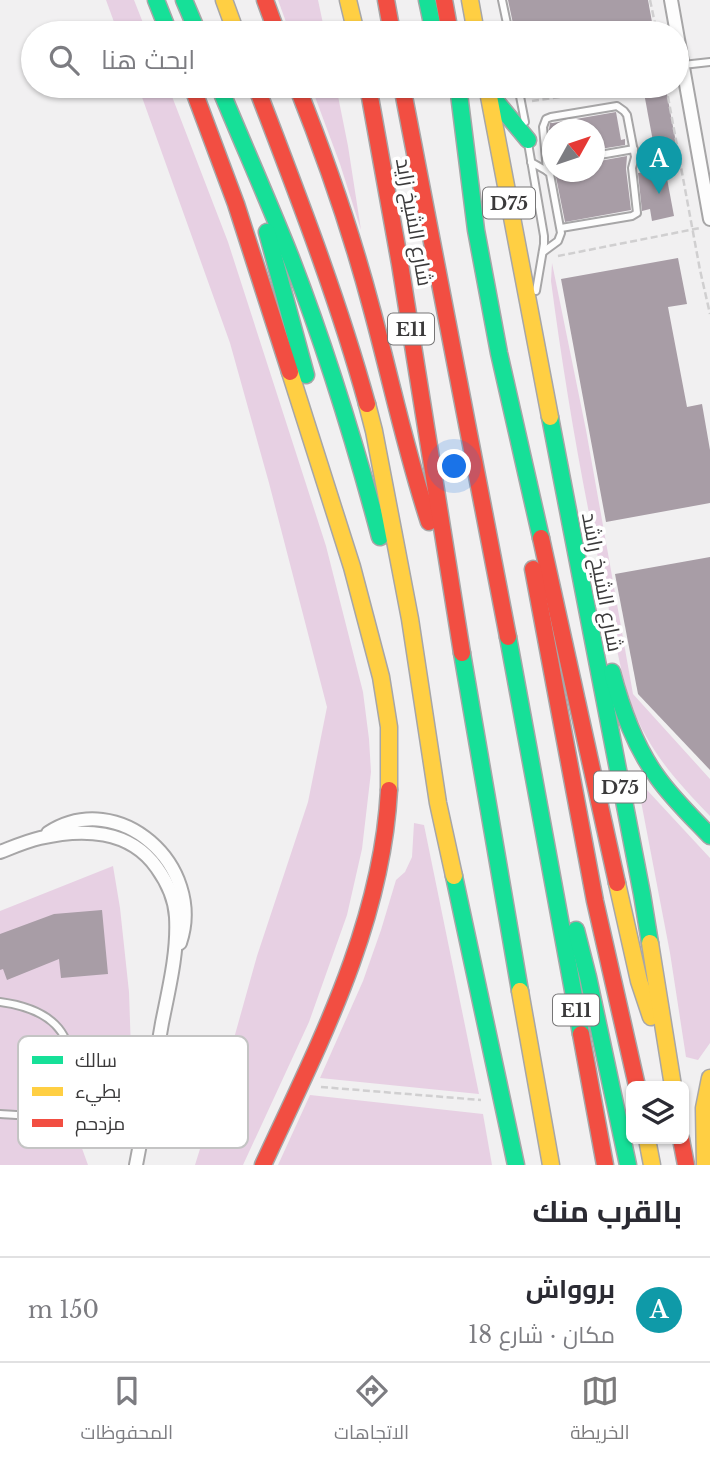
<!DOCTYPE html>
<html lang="ar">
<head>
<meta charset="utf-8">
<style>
  body { margin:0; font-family:"Libre Baskerville",Cairo,serif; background:#f7f7f7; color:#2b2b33; direction:rtl }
  .controls { position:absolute; right:21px; bottom:21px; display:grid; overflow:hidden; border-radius:10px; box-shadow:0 2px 5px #0004 }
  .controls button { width:63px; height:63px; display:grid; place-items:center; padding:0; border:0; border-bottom:2px solid #e1e1e2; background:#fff; color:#2b2b33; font:35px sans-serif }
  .compass { position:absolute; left:542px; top:119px; width:63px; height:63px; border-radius:50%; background:#fff; box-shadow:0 2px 5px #0004; rotate:50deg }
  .you { position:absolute; left:455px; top:467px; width:24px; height:24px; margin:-18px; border:5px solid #fff; border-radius:50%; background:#1a73e8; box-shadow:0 0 0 10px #1a73e833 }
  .badge { display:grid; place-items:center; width:46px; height:46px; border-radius:50%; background:#7b7a7b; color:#fff; font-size:23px; font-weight:700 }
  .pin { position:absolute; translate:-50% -58px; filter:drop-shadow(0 2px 4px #0008) }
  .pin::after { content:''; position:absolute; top:37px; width:24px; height:21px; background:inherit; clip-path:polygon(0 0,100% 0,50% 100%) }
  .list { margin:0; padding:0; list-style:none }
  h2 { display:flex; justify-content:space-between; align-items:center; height:91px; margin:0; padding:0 28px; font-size:30px }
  h2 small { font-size:23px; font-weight:400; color:#7c7c81 }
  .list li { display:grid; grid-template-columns:46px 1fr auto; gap:21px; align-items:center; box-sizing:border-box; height:105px; padding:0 28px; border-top:2px solid #e1e1e2 }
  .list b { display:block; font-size:26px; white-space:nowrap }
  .list p { margin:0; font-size:23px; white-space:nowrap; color:#7c7c81 }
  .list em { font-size:23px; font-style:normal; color:#7c7c81 }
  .icon { flex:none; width:38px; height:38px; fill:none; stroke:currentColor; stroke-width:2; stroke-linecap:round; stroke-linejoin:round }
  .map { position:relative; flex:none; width:710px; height:1165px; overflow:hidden; direction:ltr }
  .search { position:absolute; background:#fff; box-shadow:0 2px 5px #0004; left:21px; right:21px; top:21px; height:77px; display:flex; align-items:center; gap:18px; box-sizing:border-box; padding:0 24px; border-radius:38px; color:#7c7c81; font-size:26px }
  .sheet { height:196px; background:#fff }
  nav { display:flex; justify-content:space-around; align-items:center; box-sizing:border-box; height:98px; border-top:2px solid #e1e1e2; background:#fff; font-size:19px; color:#7c7c81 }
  nav a { display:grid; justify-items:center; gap:4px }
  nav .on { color:#7b7a7b }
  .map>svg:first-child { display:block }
</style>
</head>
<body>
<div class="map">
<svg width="710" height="1165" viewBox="0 0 710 1165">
  <rect width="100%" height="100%" fill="#f1f0f1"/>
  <g fill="#e7d0e3">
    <polygon points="106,0 134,0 147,33 118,33"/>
    <polygon points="278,0 318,0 325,33 290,33"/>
    <polygon points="138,86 168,86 228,242 326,546 363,692 369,739 371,772 362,849 347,915 309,1022 243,1165 195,1165 231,1049 257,956 308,802 327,707 269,483 230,343"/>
    <polygon points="311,86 336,86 348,146 361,230 340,164"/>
    <path d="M552,263L586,430L633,694L710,779V816C687,792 664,768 647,738C623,697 617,646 607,600C584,495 565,388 551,281Z"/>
    <polygon points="647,790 710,858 710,1043 698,1060 686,1057 670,953 640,796"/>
    <polygon points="414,823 424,825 479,1094 320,1078 363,981 381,930 396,880 405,872 412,857"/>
    <polygon points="113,866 120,908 129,992 131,1051 75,1129 88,1165 0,1165 0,911"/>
    <polygon points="310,1095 483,1114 492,1165 278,1165"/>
  </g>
  <g fill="#a89da6">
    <polygon points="508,0 648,0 654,33 515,33"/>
    <polygon points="666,89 679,159 657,163 644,93"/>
    <polygon points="616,112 621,140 625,139 625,145 594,150 594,130 549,130 550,123 553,123"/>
    <polygon points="627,156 626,169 631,210 565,222 555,172 594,172 594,162"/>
    <polygon points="665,168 674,216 652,221 650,209 642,211 638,173"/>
    <polygon points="678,258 687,304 668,307 687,407 702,404 710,450 710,503 606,522 561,279"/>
    <polygon points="710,557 710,770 638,694 615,574"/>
    <polygon points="102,910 108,974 61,978 59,959 7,980 3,969 0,970 0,934 54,914"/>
  </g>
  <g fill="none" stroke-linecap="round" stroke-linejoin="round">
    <defs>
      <g id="lane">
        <polyline points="502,0 509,33"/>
        <polyline points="683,65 710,62"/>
        <polyline points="518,86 525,122"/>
        <polyline points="528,143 544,236 544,244 536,291"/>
        <polyline points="594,156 634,149"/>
        <polyline points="531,162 547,171 550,174 561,233 558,241 543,252"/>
        <polyline points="547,171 543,127 546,119 551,117 617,106 624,111 627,115 635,157 632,168 637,213 632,216 561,228"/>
        <path d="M0,1002C45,1008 80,1030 66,1080C63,1092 54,1104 43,1110C30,1117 14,1115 0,1114"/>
      </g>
      <g id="street">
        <polyline points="671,0 710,219"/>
        <path d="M48,833C119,787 206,866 180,943"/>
        <path d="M0,852C13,847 27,841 40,838C82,828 130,829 157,868C167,882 175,899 176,917C178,952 169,988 162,1023C154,1070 145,1118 136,1165"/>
      </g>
      <g id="fast">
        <polyline points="156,0 169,33"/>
        <polyline points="184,0 198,33"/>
        <polyline points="427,0 434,33"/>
        <path d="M219,86C243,144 268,200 291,258C326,349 355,443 380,537"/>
        <polyline points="458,86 476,230 499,353 541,538"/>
        <polyline points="490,94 528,140"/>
        <polyline points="267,232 306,375"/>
        <polyline points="550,417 642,894 650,943"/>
        <polyline points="508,637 581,1034"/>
        <polyline points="462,653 520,991"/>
        <path d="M612,672C622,710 635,747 658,778C673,799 692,817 710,836"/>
        <polyline points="454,876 516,1165"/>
        <polyline points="576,930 588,977 628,1165"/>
      </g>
      <g id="slow">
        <polyline points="224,0 236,33"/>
        <polyline points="348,0 356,33"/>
        <polyline points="470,0 476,33"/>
        <polyline points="487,86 550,417"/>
        <polyline points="290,372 352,567 381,677 389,727 389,790"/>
        <polyline points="367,404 374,431 410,619 438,803 454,876"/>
        <polyline points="617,883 639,981 651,1017"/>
        <polyline points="650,943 673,1086"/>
        <polyline points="520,991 551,1165"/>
        <polyline points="647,1139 652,1165"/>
        <polyline points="705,1165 704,1108 710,1078"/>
      </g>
      <g id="jam">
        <polyline points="265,0 277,33"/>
        <polyline points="386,0 392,33"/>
        <polyline points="444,0 450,33"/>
        <polyline points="192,86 236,204 290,372"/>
        <path d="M256,86C296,191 337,295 367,404"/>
        <path d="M297,86C326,159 352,234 372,310C391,380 406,452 429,522"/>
        <polyline points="368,86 400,264 462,653"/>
        <polyline points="402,86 508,637"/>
        <polyline points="541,538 617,883"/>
        <polyline points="533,569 595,901 637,1086"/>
        <polyline points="581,1034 605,1165"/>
        <polyline points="681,1139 686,1165"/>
        <path d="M263,1165C318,1046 382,925 389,790"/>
      </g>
    </defs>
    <use href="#lane" stroke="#a7a6a7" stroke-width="10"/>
    <use href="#street" stroke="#a7a6a7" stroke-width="16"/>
    <use href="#fast" stroke="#a7a6a7" stroke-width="19"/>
    <use href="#slow" stroke="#a7a6a7" stroke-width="19"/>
    <use href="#jam" stroke="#a7a6a7" stroke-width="19"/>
    <g stroke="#d0cfd0" stroke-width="2.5" stroke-dasharray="7 3.5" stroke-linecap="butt">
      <polyline points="650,0 657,33"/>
      <polyline points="666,86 700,270 710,314"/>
      <polyline points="532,101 636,86"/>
      <polyline points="558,256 700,228"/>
      <polyline points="321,1087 481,1100"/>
    </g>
    <use href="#lane" stroke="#fdfdfd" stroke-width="6"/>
    <use href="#street" stroke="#fdfdfd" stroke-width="12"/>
    <use href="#fast" stroke="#16e098" stroke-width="16"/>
    <use href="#slow" stroke="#ffcf43" stroke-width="16"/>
    <use href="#jam" stroke="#f24e42" stroke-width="16"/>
  </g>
  <g text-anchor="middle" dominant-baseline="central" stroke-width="7" stroke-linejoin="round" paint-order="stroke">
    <g fill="#fff" stroke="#767576" stroke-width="2">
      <rect x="483" y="187.5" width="52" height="31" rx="5"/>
      <rect x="388" y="313.5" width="46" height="31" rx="5"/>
      <rect x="594" y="771.5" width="52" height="31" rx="5"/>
      <rect x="553" y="994.5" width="46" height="31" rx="5"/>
    </g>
    <g font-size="19" font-weight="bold" fill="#3b3a3b">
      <text x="509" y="203">D75</text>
      <text x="411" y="329">E11</text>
      <text x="620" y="787">D75</text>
      <text x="576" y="1010">E11</text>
    </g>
    <g font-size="21" fill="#3b3a3b" stroke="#fff">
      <text transform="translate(414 222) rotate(80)">شارع الشيخ زايد</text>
      <text transform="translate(602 582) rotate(79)">شارع الشيخ راشد</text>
    </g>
  </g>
  <rect x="18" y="1036" width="230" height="112" rx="10" fill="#fff" stroke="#c4c4c4" stroke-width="2"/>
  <rect x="32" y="1056" width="31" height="8" fill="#16e098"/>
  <rect x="32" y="1087" width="31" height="9" fill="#ffcf43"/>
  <rect x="32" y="1119" width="31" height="8" fill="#f24e42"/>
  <g font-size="19" fill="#3b3a3b">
    <text x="75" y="1067">سالك</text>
    <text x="75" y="1098">بطيء</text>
    <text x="75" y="1130">مزدحم</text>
  </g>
</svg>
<div class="controls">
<button><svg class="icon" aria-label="layers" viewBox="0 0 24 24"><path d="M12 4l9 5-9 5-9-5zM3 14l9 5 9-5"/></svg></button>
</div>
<svg class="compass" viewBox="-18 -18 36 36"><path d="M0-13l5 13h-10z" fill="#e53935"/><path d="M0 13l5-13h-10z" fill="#7c7c81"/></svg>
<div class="you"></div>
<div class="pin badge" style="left:659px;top:194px;background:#0f9aa8">A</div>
<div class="search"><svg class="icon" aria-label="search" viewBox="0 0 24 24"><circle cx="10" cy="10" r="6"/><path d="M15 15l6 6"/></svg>ابحث هنا</div>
</div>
<section class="sheet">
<h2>بالقرب منك<small></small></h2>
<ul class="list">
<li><span class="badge" style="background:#0f9aa8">A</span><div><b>بروواش</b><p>مكان · شارع 18</p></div><em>150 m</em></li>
</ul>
</section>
<nav>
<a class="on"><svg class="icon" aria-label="map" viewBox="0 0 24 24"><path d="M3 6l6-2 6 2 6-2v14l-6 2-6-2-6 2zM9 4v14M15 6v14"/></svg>الخريطة</a>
<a><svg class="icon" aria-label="directions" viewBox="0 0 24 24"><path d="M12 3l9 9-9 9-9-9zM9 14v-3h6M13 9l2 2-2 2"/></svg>الاتجاهات</a>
<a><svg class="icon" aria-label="saved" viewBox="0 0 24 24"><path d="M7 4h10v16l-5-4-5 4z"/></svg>المحفوظات</a>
</nav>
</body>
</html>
